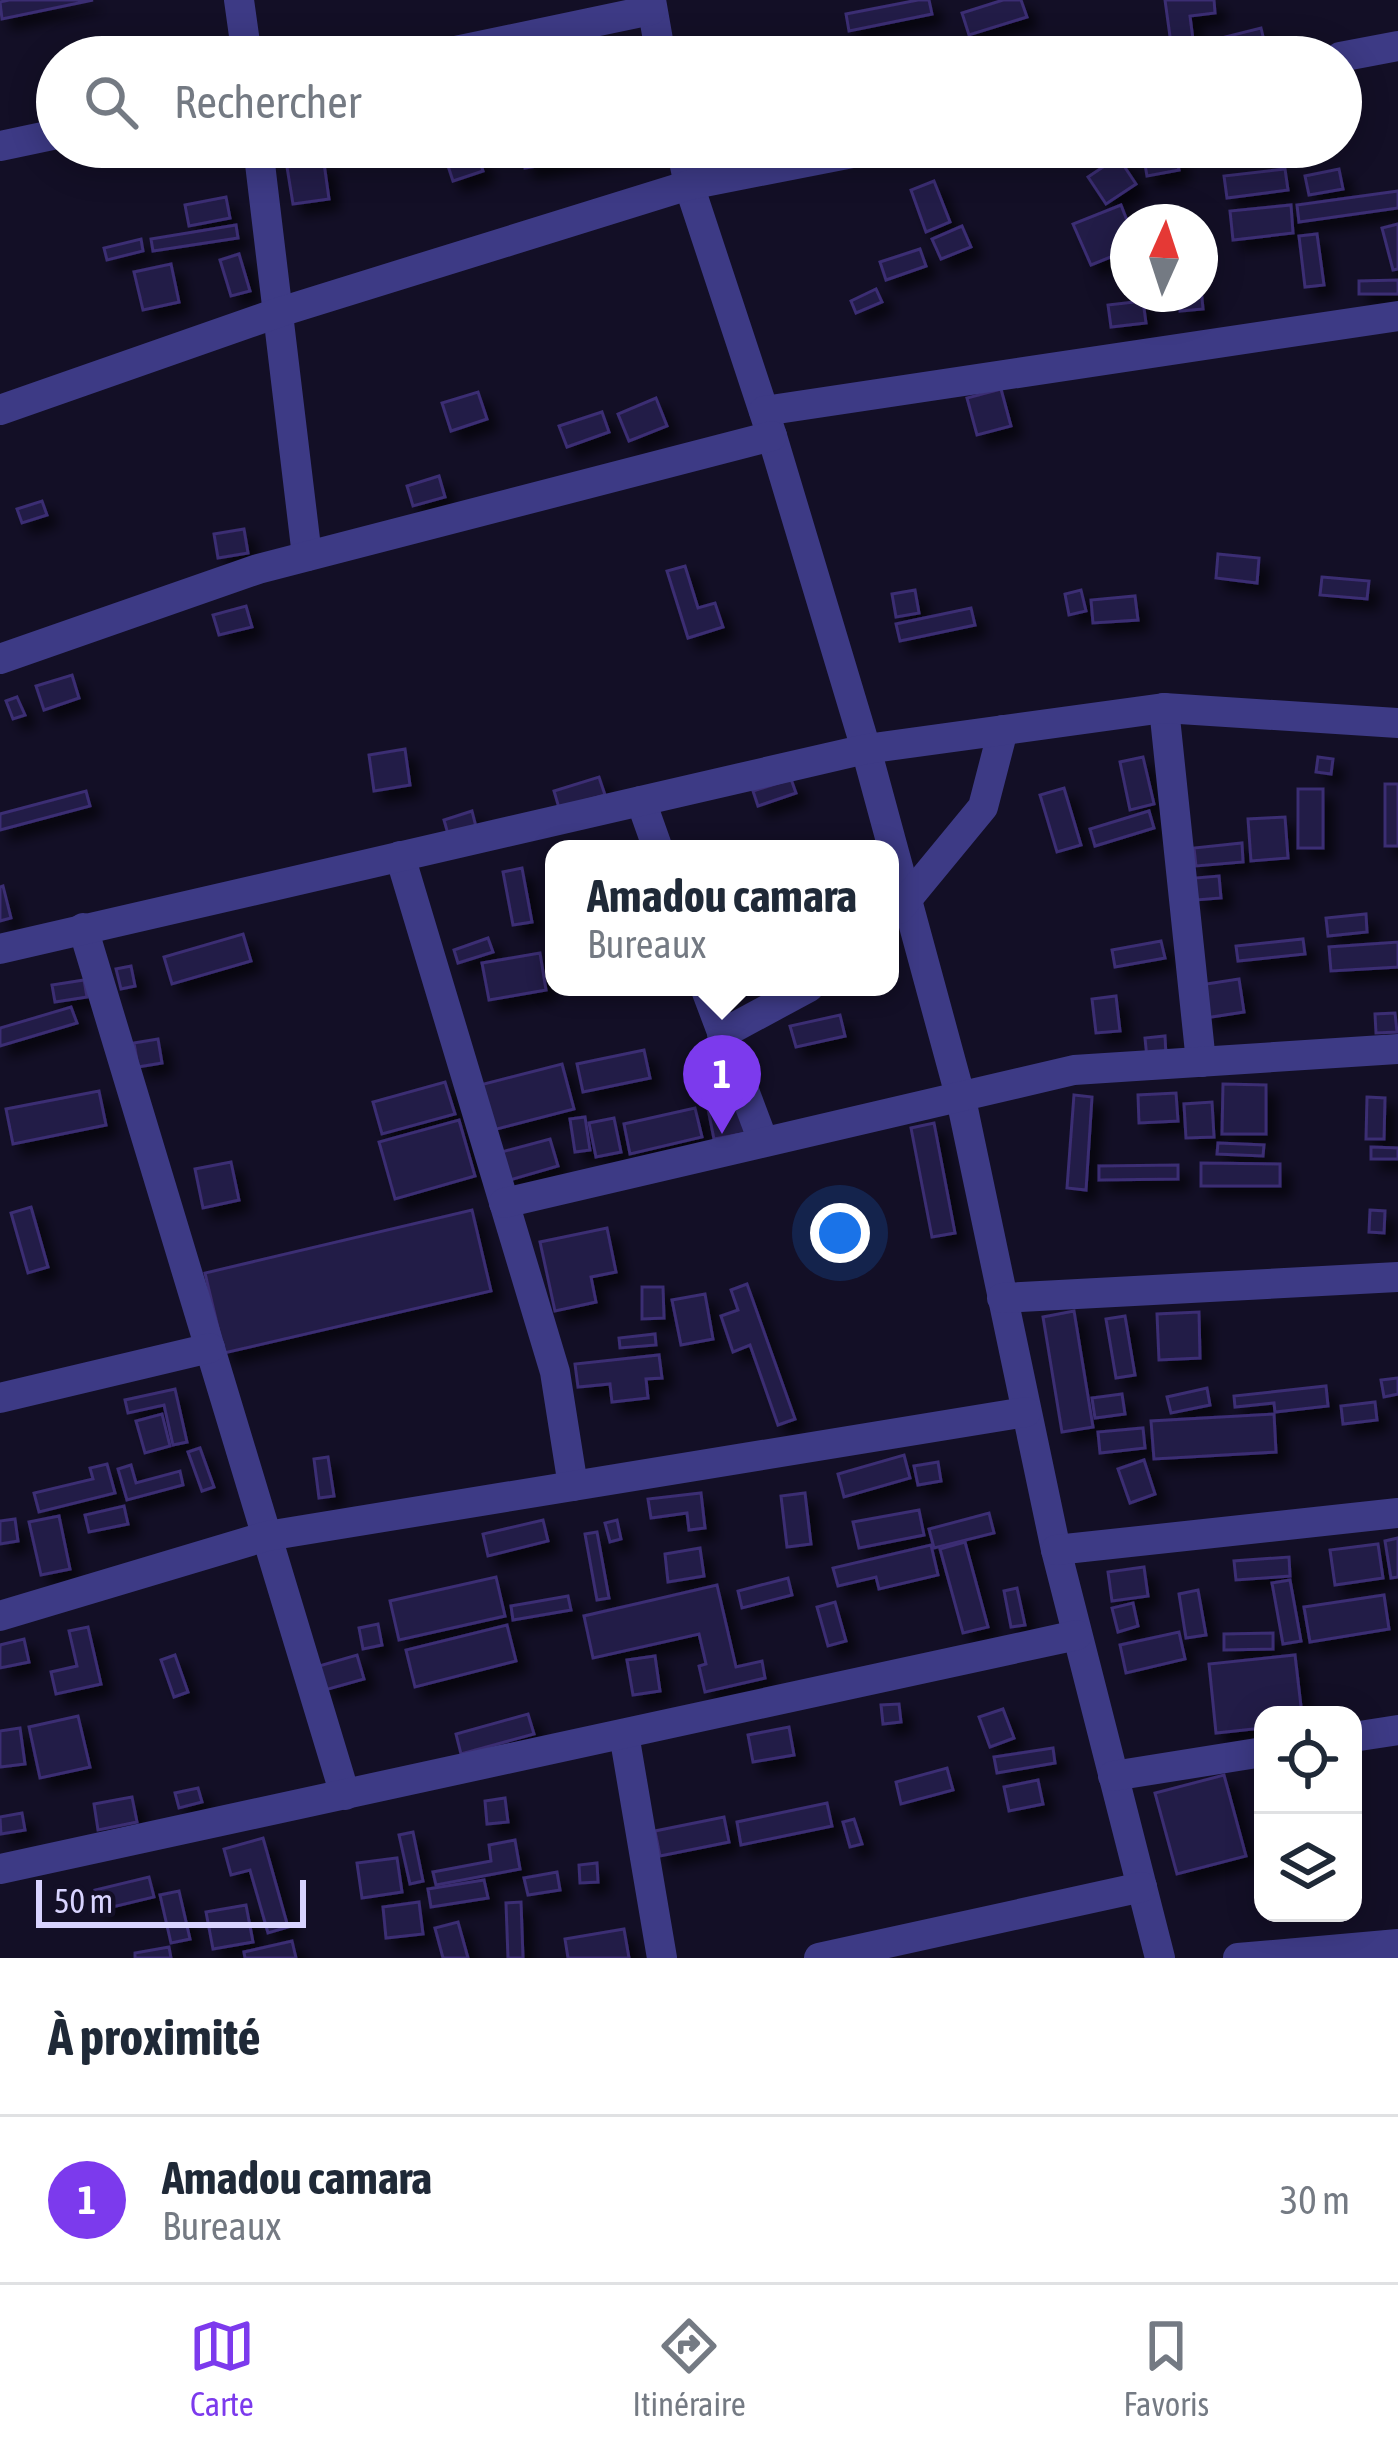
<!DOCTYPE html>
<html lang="fr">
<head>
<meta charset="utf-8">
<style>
  body { margin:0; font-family:"Asap Condensed",sans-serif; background:#f6f6f7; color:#1f2937 }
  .controls { position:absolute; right:36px; bottom:36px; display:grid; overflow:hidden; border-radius:24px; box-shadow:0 6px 30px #0003 }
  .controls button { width:108px; height:108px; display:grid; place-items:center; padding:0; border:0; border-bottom:3px solid #e0e1e3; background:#fff; color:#1f2937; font:60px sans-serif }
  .compass { position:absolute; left:1110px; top:204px; width:108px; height:108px; border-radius:50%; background:#fff; box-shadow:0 6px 30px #0003; rotate:3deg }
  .scale { position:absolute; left:36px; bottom:30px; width:270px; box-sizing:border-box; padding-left:12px; border:6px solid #d9d4ff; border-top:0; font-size:33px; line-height:42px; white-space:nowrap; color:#d9d4ff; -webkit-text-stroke:9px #130f26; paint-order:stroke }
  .you { position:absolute; left:840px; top:1233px; width:42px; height:42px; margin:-30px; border:9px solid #fff; border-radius:50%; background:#1a73e8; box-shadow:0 0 0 18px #1a73e833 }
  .badge { display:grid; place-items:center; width:78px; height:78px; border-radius:50%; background:#7c3aed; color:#fff; font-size:39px; font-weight:700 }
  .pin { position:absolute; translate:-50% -99px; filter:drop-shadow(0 3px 6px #0008) }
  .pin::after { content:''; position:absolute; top:63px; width:42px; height:36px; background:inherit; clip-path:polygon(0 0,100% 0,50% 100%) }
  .popup { position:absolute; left:545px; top:840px; width:354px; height:156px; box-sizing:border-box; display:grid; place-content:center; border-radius:24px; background:#fff; filter:drop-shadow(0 3px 9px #0005); font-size:39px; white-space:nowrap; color:#747a83 }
  .popup b { font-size:45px; color:#1f2937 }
  .popup::after { content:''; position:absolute; left:50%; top:100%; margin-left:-24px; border:24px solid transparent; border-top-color:#fff }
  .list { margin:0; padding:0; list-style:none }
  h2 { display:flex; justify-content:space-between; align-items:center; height:156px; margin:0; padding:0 48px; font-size:51px }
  h2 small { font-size:39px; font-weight:400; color:#747a83 }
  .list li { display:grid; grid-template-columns:78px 1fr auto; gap:36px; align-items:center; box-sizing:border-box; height:168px; padding:0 48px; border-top:3px solid #e0e1e3 }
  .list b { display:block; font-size:45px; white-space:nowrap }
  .list p { margin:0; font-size:39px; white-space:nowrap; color:#747a83 }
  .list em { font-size:39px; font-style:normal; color:#747a83 }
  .icon { flex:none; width:66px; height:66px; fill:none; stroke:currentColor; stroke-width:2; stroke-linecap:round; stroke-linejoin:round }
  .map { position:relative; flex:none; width:1398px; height:1958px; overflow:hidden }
  .search { position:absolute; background:#fff; box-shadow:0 6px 30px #0003; left:36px; right:36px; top:36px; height:132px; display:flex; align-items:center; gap:30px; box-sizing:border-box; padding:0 42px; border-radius:66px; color:#747a83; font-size:45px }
  .sheet { height:324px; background:#fff }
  nav { display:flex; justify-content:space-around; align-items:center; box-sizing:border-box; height:168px; border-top:3px solid #e0e1e3; background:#fff; font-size:33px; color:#747a83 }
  nav a { display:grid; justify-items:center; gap:6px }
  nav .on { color:#7c3aed }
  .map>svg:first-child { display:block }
</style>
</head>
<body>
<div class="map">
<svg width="1398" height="1958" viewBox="0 0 1398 1958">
  <defs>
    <filter id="shadow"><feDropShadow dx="10" dy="10" stdDeviation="6" flood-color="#0009"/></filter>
  </defs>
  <rect width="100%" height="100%" fill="#130f26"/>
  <g fill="#241b47" stroke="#3b2d73" stroke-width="3" filter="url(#shadow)">
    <polygon points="9,0 93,0 2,19 0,2"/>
    <polygon points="918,0 929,0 932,14 849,31 846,14"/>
    <polygon points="1003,0 1021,0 1027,17 969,35 962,13"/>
    <polygon points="1165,0 1214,0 1215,13 1190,16 1194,48 1172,51"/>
    <polygon points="1261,28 1265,45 1217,57 1213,40"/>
    <polygon points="890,38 896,55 862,57 859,48"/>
    <polygon points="617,43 621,57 567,57"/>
    <polygon points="543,147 640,147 641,149 525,168 523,150"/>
    <polygon points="1142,147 1174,147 1179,170 1147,176"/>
    <polygon points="477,153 483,171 453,181 447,163"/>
    <polygon points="1118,157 1136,184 1106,204 1088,177"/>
    <polygon points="324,163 329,199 293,204 287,167"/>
    <polygon points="1285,169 1288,190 1227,198 1224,176"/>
    <polygon points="1339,169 1343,189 1309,195 1305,176"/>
    <polygon points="934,181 950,222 926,232 911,190"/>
    <polygon points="1398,191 1398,208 1299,222 1297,205"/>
    <polygon points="226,197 230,218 189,226 185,205"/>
    <polygon points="1121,205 1128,223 1128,250 1091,265 1073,224"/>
    <polygon points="1291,205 1293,233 1233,240 1230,211"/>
    <polygon points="1398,224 1398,269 1393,270 1382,228"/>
    <polygon points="236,225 238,238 153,251 151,239"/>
    <polygon points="962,226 971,247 941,259 932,239"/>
    <polygon points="1317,234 1324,285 1305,287 1299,236"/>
    <polygon points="141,239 143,251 107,260 104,248"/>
    <polygon points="920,249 926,266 886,280 880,262"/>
    <polygon points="239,254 250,291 231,296 220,260"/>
    <polygon points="171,264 179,302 143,310 134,272"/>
    <polygon points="1200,277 1203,309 1180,311 1179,294 1200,294"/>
    <polygon points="1398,280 1398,294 1359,294 1359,281"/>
    <polygon points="876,289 882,302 856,313 851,301"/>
    <polygon points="1143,301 1146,323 1111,327 1108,305"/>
    <polygon points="1001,389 1011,426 977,435 967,398"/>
    <polygon points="478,392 487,419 451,431 442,403"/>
    <polygon points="656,398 667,426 629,441 618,414"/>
    <polygon points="602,412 609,432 567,447 559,426"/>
    <polygon points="439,476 445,497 413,506 407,486"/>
    <polygon points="42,501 47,515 22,523 17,509"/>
    <polygon points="244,529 248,553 218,558 214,534"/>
    <polygon points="1218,554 1259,558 1257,583 1216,578"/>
    <polygon points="685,566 698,608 715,603 723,627 688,638 667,571"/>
    <polygon points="1322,577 1369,581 1367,599 1320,595"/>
    <polygon points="915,590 919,613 896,617 892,594"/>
    <polygon points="1081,590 1086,611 1069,615 1065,594"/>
    <polygon points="1135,596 1138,620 1093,623 1091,600"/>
    <polygon points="246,606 252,627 219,635 213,615"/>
    <polygon points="971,608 975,625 900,641 896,624"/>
    <polygon points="72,675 79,698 44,710 36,686"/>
    <polygon points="17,697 25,715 13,719 6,701"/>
    <polygon points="405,749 410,785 374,791 369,755"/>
    <polygon points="1143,757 1154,804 1130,810 1120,762"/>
    <polygon points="1318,757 1333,759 1331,774 1316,772"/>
    <polygon points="599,777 605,795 559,808 554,791"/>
    <polygon points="791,779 796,793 758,806 753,791"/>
    <rect x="1385" y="784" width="13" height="62"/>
    <polygon points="1064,788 1081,845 1057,852 1040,795"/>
    <rect x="1298" y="789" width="25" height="59"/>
    <polygon points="86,791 90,806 0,830 0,814"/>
    <polygon points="472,811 476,827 448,834 444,820"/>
    <polygon points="1149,811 1154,828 1095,846 1090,829"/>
    <polygon points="1285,817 1288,858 1251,861 1248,819"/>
    <polygon points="1242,843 1243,862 1196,866 1194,848"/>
    <polygon points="522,868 532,922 513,925 503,872"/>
    <polygon points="1219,876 1221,898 1196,900 1195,878"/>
    <polygon points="3,886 11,918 0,921 0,887"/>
    <polygon points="1366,914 1367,932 1328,936 1326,918"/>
    <polygon points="243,934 251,961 172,984 164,957"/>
    <polygon points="488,938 493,952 458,963 454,950"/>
    <polygon points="1303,939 1305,954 1238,961 1236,946"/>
    <polygon points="1161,941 1165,958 1115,967 1112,950"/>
    <polygon points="1398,942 1398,967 1331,971 1329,947"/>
    <polygon points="540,953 546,990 489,1000 482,963"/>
    <polygon points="131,966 135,986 121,989 116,969"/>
    <polygon points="1239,979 1244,1012 1205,1018 1200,985"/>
    <polygon points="84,980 87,997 55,1002 52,985"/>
    <polygon points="1116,996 1120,1031 1096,1033 1092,999"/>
    <polygon points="71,1007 77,1023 0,1046 0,1028"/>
    <polygon points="1395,1013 1397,1032 1376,1033 1375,1014"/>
    <polygon points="840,1015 845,1036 796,1047 790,1026"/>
    <polygon points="1165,1036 1166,1056 1147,1058 1145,1038"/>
    <polygon points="158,1039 162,1063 138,1067 134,1043"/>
    <polygon points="644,1050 650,1078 583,1092 577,1064"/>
    <polygon points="562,1064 574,1109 493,1130 480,1085"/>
    <polygon points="445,1082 455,1114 382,1134 373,1102"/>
    <polygon points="1223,1084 1266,1085 1266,1134 1222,1134"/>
    <polygon points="99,1091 106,1125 13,1144 6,1109"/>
    <polygon points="1176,1093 1178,1121 1139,1123 1138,1095"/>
    <polygon points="1074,1095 1092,1097 1086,1190 1067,1188"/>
    <polygon points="1367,1097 1385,1098 1384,1139 1366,1139"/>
    <polygon points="1212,1102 1214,1137 1186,1138 1184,1104"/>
    <polygon points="740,1103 747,1133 714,1139 708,1109"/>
    <polygon points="695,1108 702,1137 630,1154 624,1124"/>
    <polygon points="585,1117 590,1150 575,1152 570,1119"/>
    <polygon points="614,1118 621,1152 596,1157 589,1123"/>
    <polygon points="459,1120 475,1176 395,1199 379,1142"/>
    <polygon points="934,1123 955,1233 932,1237 911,1128"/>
    <polygon points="550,1139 558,1166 503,1182 494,1154"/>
    <polygon points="1218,1143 1264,1145 1263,1156 1217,1154"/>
    <polygon points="1371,1147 1398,1148 1398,1159 1371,1159"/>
    <polygon points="231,1162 239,1200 203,1208 195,1169"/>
    <polygon points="1201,1163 1280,1164 1280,1186 1201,1186"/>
    <polygon points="1178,1165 1178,1179 1099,1180 1099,1166"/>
    <polygon points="31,1207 48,1267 28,1273 11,1213"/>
    <polygon points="472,1210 491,1291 224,1353 205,1273"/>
    <polygon points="1370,1210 1385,1211 1384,1233 1369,1232"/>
    <polygon points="607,1228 616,1272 591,1277 596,1302 555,1311 540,1242"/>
    <polygon points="747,1284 795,1419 778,1425 750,1345 733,1352 721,1316 738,1310 731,1290"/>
    <polygon points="642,1287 663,1287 664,1318 642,1319"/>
    <polygon points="705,1294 713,1339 681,1345 672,1300"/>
    <polygon points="1074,1311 1093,1427 1062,1432 1043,1317"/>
    <polygon points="1199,1312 1200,1358 1159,1360 1157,1314"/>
    <polygon points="1125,1316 1135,1375 1116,1378 1106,1319"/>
    <polygon points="655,1334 656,1345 620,1348 619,1338"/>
    <polygon points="659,1355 662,1378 646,1379 648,1398 612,1402 610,1384 578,1387 575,1364"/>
    <polygon points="1398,1378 1398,1394 1384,1397 1381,1380"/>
    <polygon points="1326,1386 1328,1406 1275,1412 1274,1403 1235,1407 1234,1396"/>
    <polygon points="1207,1388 1210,1405 1171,1413 1167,1397"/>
    <polygon points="175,1389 187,1442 173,1445 164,1405 128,1413 125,1400"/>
    <polygon points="1122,1394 1125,1414 1095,1418 1092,1398"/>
    <polygon points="1375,1402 1377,1420 1343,1424 1341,1406"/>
    <polygon points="162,1414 170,1446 145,1453 136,1421"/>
    <polygon points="1274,1414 1276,1452 1154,1459 1151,1421"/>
    <polygon points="1143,1428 1145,1448 1100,1453 1098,1432"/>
    <polygon points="200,1448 214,1487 202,1491 188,1452"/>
    <polygon points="904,1455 910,1478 844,1497 838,1474"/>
    <polygon points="328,1457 334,1496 319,1498 314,1459"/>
    <polygon points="1144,1460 1155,1494 1130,1503 1118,1469"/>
    <polygon points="938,1462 941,1481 918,1485 914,1466"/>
    <polygon points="107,1464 115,1493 39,1512 34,1493 93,1479 90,1468"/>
    <polygon points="131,1465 136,1483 180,1471 183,1485 127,1500 118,1469"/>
    <polygon points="701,1493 705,1528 689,1530 687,1513 651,1518 648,1499"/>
    <polygon points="805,1493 811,1544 787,1547 781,1496"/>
    <polygon points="124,1506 128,1524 89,1532 85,1515"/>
    <polygon points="919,1510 924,1535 859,1548 853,1522"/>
    <polygon points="989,1513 994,1533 934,1548 929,1529"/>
    <polygon points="59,1516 70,1569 41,1575 29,1522"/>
    <polygon points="15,1519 18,1541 0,1544 0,1521"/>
    <polygon points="543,1520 548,1541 488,1556 483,1534"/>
    <polygon points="617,1520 621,1539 610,1542 605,1523"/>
    <polygon points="597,1532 609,1598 597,1600 585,1534"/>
    <polygon points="1398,1538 1398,1577 1391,1578 1385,1541"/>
    <polygon points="965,1542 988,1627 963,1633 940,1549"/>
    <polygon points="1378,1544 1383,1578 1335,1585 1330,1550"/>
    <polygon points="931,1545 938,1575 879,1589 876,1577 838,1586 833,1568"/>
    <polygon points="700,1548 704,1576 668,1582 665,1554"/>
    <polygon points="1289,1557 1290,1576 1236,1580 1234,1561"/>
    <polygon points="1144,1567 1148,1596 1112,1601 1108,1572"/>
    <polygon points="496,1577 505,1616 399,1640 390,1601"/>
    <polygon points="788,1578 792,1595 742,1608 738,1591"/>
    <polygon points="1290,1580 1301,1641 1283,1644 1272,1583"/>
    <polygon points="717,1585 736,1667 762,1661 765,1678 705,1692 699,1666 706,1664 699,1634 593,1658 584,1616"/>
    <polygon points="1017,1588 1025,1625 1011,1627 1004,1591"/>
    <polygon points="1198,1590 1206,1635 1186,1638 1179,1594"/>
    <polygon points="1384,1595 1389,1629 1310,1642 1304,1607"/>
    <polygon points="568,1596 571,1610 513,1620 511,1606"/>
    <polygon points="835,1602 846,1641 828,1646 817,1607"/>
    <polygon points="1133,1603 1138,1626 1118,1632 1112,1608"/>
    <polygon points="378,1624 382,1645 363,1649 359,1628"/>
    <polygon points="507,1625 516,1661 415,1687 406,1650"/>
    <polygon points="88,1627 101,1684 56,1694 51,1672 77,1666 69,1631"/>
    <polygon points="1179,1632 1185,1659 1126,1673 1120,1645"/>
    <polygon points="1273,1633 1273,1649 1224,1650 1224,1634"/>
    <polygon points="24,1639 29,1662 0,1668 0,1645"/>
    <polygon points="175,1655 188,1692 174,1697 161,1660"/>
    <polygon points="357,1655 364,1679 325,1690 319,1666"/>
    <polygon points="1295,1655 1302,1715 1263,1715 1263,1728 1216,1733 1209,1664"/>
    <polygon points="655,1656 660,1691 633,1695 627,1660"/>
    <polygon points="899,1704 901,1722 883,1724 881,1705"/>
    <polygon points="1003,1709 1014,1738 990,1747 979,1717"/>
    <polygon points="528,1714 534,1734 461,1754 456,1734"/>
    <polygon points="78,1716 90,1767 40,1778 29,1727"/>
    <polygon points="789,1727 794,1755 753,1762 748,1735"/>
    <polygon points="20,1728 25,1764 0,1767 0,1731"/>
    <polygon points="1053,1748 1055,1763 997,1773 994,1757"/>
    <polygon points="947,1768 953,1790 901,1804 896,1782"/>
    <polygon points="1224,1775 1246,1856 1177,1874 1155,1793"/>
    <polygon points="1038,1780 1043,1804 1009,1811 1004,1787"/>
    <polygon points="198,1788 202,1802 179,1808 175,1793"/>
    <polygon points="132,1797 137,1822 98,1830 94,1804"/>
    <polygon points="505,1798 508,1822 487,1824 485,1801"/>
    <polygon points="827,1803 832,1826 741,1845 737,1822"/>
    <polygon points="22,1813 25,1830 1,1834 0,1817"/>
    <polygon points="724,1817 729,1842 660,1856 655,1831"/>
    <polygon points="854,1819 862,1844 850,1847 843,1822"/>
    <polygon points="413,1832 423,1881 410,1884 399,1835"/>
    <polygon points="263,1838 288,1927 268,1933 250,1870 231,1875 224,1849"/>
    <polygon points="515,1840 520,1869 436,1885 433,1872 491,1861 489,1845"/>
    <polygon points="397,1858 402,1892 362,1898 357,1863"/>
    <polygon points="597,1863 598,1882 580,1883 579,1865"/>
    <polygon points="557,1872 560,1890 528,1895 524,1878"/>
    <polygon points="149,1877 154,1897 100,1910 95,1890"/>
    <polygon points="484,1880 488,1898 431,1907 428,1889"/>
    <polygon points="179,1891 190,1939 171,1943 160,1895"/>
    <polygon points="419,1902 423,1934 386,1938 383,1907"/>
    <polygon points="521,1902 523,1958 508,1958 506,1903"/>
    <polygon points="246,1905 253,1942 213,1949 206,1912"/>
    <polygon points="458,1922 468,1958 443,1958 435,1928"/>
    <polygon points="624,1929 629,1958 568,1958 565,1939"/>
    <polygon points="292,1941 296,1958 245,1958 244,1952"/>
    <polygon points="169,1947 171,1958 135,1958 135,1953"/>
  </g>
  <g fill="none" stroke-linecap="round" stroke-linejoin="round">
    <g stroke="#3d3a85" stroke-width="30">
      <polyline points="239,0 247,57"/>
      <polyline points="651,0 661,57"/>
      <polyline points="427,57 651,10"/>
      <polyline points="1340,57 1398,46"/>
      <polyline points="0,146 57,134"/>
      <polyline points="258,147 307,556"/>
      <polyline points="681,147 689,185 772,436 866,749 961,1099 1056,1550 1160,1958"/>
      <polyline points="0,410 280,312 689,185 883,147"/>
      <polyline points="764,411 1398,316"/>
      <polyline points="0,659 258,569 772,436"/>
      <polyline points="1164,708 1201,1062"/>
      <polyline points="641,801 658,849"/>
      <polyline points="400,856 555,1372 573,1486"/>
      <polyline points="899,909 983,807 1003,730"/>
      <polyline points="83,928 345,1795"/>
      <polyline points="0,949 866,749 1164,708 1398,723"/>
      <polyline points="705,987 763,1141"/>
      <polyline points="722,1034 809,987"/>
      <polyline points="504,1203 1074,1070 1398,1049"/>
      <polyline points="1002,1298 1398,1277"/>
      <polyline points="0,1398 210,1348"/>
      <polyline points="1056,1550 1398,1513"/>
      <polyline points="0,1616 267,1536 1026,1412"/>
      <polyline points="624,1734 662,1958"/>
      <polyline points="1353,1737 1398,1730"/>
      <polyline points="1113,1776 1263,1752"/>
      <polyline points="0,1869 1077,1635"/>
      <polyline points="819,1958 1142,1887"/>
      <polyline points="1238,1958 1398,1944"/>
    </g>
  </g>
</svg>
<div class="controls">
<button><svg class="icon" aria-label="locate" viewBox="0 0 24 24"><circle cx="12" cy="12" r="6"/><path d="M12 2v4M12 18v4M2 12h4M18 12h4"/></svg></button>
<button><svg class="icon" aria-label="layers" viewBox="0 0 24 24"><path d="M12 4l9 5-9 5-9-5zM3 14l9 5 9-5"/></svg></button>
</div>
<svg class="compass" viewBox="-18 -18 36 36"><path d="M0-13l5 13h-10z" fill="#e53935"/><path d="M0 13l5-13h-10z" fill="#747a83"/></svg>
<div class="scale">50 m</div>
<div class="you"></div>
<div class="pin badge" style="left:722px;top:1134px">1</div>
<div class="popup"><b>Amadou camara</b>Bureaux</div>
<div class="search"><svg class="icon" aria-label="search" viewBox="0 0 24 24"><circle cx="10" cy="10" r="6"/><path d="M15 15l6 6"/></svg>Rechercher</div>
</div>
<section class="sheet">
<h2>À proximité<small></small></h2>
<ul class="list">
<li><span class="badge">1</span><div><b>Amadou camara</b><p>Bureaux</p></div><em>30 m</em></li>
</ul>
</section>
<nav>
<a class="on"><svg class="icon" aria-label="map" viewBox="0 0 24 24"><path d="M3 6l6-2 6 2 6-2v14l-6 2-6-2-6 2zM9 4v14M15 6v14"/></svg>Carte</a>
<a><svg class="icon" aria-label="directions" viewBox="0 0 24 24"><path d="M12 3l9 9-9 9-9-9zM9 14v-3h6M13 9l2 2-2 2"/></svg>Itinéraire</a>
<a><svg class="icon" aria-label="saved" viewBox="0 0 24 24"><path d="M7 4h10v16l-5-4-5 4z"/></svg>Favoris</a>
</nav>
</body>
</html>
